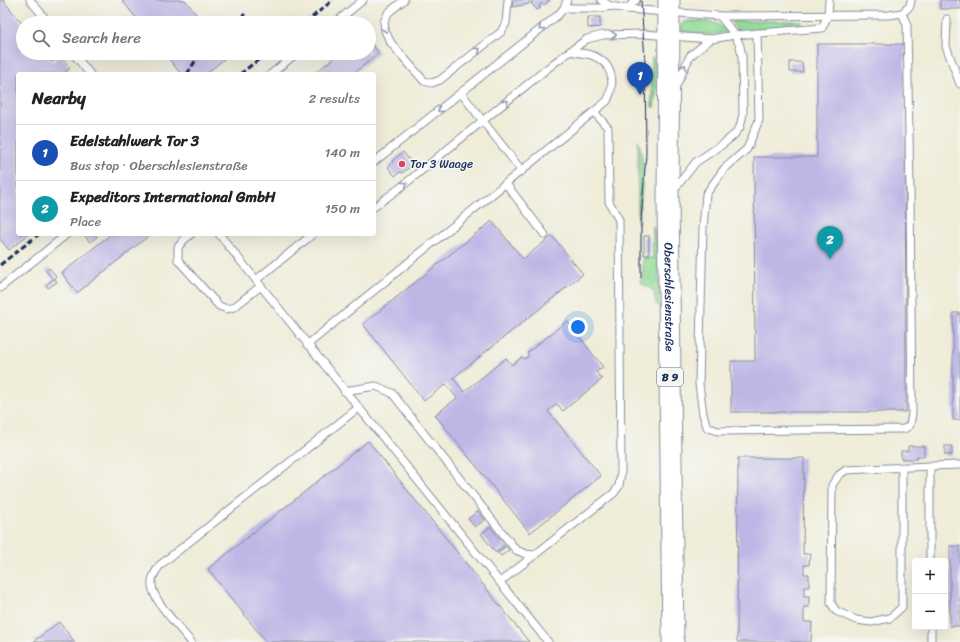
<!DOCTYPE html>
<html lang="en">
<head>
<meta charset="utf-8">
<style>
  body { margin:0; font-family:Sriracha,sans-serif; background:#f6f6f6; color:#222 }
  .controls { position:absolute; right:12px; bottom:12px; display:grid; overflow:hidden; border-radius:4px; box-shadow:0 4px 16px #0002 }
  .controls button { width:36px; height:36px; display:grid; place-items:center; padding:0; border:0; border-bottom:1px solid #e0e0e0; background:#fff; color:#222; font:20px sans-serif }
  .you { position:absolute; left:578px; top:327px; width:14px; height:14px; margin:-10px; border:3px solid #fff; border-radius:50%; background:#1a73e8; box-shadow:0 0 0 6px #1a73e833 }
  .badge { display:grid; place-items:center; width:26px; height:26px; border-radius:50%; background:#b45309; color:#fff; font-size:13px; font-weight:700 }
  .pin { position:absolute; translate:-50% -33px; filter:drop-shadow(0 1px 2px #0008) }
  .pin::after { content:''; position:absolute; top:21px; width:14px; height:12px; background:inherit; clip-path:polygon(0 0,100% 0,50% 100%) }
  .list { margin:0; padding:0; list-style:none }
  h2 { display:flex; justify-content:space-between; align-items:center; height:52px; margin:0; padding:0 16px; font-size:17px }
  h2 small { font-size:13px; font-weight:400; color:#767676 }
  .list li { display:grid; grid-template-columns:26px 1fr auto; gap:12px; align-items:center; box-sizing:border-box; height:56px; padding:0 16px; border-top:1px solid #e0e0e0 }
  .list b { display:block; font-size:15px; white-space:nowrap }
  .list p { margin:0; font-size:13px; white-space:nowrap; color:#767676 }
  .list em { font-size:13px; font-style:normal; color:#767676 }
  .icon { flex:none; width:22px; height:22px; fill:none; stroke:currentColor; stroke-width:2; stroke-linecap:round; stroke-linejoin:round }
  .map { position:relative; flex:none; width:960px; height:642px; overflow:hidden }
  .search { position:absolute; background:#fff; box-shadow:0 4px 16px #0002; left:16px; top:16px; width:360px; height:44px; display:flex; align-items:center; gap:10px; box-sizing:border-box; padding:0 14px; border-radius:22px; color:#767676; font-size:15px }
  .panel { position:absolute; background:#fff; box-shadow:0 4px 16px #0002; left:16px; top:72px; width:360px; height:164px; border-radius:4px }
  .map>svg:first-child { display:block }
</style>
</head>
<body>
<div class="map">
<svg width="960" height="642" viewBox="0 0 960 642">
  <rect width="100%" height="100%" fill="#f6f6f2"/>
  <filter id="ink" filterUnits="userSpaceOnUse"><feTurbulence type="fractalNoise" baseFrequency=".025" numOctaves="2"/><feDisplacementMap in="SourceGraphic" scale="8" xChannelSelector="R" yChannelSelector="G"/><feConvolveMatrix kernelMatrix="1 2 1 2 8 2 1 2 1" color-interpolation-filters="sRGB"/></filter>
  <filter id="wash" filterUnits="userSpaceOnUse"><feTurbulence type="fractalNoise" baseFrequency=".012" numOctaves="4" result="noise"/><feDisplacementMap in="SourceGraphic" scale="16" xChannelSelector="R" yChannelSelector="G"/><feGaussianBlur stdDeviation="0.9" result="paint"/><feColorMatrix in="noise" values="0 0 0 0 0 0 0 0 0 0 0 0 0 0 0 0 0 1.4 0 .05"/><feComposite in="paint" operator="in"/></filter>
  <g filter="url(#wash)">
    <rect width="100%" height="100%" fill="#efecd8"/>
    <g fill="#92dc97" stroke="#56867a">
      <path d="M693,21C710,21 716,21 729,32C712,34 698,37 682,31L681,26L684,22Z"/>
      <polygon points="731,21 801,21 802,26 738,32"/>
      <path d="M652,57C662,70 656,91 654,107H652Z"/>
      <path d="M638,140C647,167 641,195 638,223Z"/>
      <polygon points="653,226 659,251 659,305 656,305 654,291 640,282 643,278 643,258 653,258"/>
    </g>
    <g id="blocks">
      <g fill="#beb7e6">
        <polygon points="0,0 3,0 23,25 23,53 45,53 52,62 60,56 70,68 63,74 18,74 18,234 29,234 9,250 0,239"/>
        <polygon points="122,0 185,0 203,23 140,23"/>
        <polygon points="513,0 529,0 530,2 528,4 512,7"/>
        <polygon points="531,0 550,0 544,5 542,3 539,6 541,7 537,10 531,3 533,2"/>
        <rect x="940" y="0" width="20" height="9"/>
        <polygon points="588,17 600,17 600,27 588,28"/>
        <polygon points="369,40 379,53 353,74 316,74 315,73 340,53 369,53"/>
        <polygon points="817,44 905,44 906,412 731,412 731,361 755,361 754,157 817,157"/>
        <polygon points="164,53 227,53 229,55 206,74 181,74"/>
        <polygon points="790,62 802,62 803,72 790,72"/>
        <polygon points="403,152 413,165 402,173 400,172 395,176 388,167 393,163 392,161"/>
        <polygon points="492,221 523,259 552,236 583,274 453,378 464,392 506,358 512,365 522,357 524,359 529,356 527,353 567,321 603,367 596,372 602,379 563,411 557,404 548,411 601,476 530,533 435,415 457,398 446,384 424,401 363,324"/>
        <polygon points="86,234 95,234 97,237 90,242 84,235"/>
        <polygon points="111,234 151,234 77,293 62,273"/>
        <rect x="644" y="236" width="5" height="19"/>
        <polygon points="49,268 56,276 54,278 57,282 48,288 46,285 53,279 46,271"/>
        <rect x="953" y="313" width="7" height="107"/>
        <polygon points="368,441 529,642 266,642 208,569"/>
        <polygon points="908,446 924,446 924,456 917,456 917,459 901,459 901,451 908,451"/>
        <rect x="945" y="446" width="7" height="9"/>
        <polygon points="738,458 804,458 803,554 810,554 809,565 804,565 804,574 809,574 809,587 804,587 804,596 809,596 809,607 804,607 804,622 812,622 811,642 737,642"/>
        <polygon points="478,511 485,520 475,527 468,519"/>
        <polygon points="490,527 505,545 496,553 481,534"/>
        <polygon points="506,546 509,550 501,556 498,553"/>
        <rect x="950" y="546" width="10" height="80"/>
        <polygon points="59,622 75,642 33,642"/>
      </g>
    </g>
  </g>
  <g filter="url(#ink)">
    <use href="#blocks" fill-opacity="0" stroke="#858e9b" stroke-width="1"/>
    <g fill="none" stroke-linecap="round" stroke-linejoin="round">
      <defs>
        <g id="service">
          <polyline points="30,0 49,23"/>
          <polyline points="404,0 388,13 384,22 385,31 391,43 424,81 432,83 440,80 501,32 506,23 508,0"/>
          <polyline points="601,0 610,6 627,9 720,16 735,35 740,46 742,57 743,114 740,127 734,135 723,144 696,162 673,191"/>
          <polyline points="564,8 601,8 610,6"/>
          <polyline points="627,9 636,0"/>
          <polyline points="720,16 889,15 902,13 910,6 911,0"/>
          <polyline points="947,19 946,46 960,84"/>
          <polyline points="335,23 363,0"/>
          <polyline points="757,33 759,120 747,149 724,169 706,194 703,228 699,384 703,414 707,427 718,431 904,429 910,425 912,413 910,191 907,25 902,13"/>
          <polyline points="73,53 90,74"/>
          <polyline points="271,74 297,53"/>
          <polyline points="676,86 690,56 711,39"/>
          <polyline points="461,93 522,171"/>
          <polyline points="374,162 558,15 564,8 567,0"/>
          <polyline points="506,184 545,235"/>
          <polyline points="374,207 401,187 554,63 587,39 603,35 644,34 711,39 735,35 822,28 828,15 829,0"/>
          <polyline points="191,234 184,240 178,247 178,260 219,306 227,309 234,307 261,286"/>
          <polyline points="219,234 256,280 313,234"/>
          <polyline points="256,280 548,642"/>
          <polyline points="0,288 67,234"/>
          <path d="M307,345L607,101C616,83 613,62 591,55C584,53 577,53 570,51"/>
          <polyline points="344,391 376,386 392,393 516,550 526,554 535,555"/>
          <polyline points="930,466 930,561"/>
          <polyline points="902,467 902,607 890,618 871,622 856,620 836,611 831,603 832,485 839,475 846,470 930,466 960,465"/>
          <polyline points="500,582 614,493 619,486 621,471 619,220 609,202 608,128 595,113"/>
          <polyline points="931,627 931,642"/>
          <path d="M191,642C181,629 152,600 152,585C151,577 156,571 160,565L358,408"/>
        </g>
        <g id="primary">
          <path id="s1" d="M669,0L668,197L673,642"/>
        </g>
      </defs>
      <use href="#service" stroke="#858e9b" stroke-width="9"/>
      <use href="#primary" stroke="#858e9b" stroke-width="23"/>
      <use href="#service" stroke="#fff" stroke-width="7"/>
      <use href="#primary" stroke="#fff" stroke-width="21"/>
      <polyline stroke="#1b2f5e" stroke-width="1" points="641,278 641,222 646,154 645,61 641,0"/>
      <g stroke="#1b2f5e" stroke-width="3" stroke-dasharray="6 3" stroke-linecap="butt">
        <polyline points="235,23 245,14"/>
        <polyline points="305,23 333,0"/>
        <polyline points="187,74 196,60 203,53"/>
        <polyline points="240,74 267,53"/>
        <polyline points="0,265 39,234"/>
      </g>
    </g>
    <defs><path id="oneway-chevron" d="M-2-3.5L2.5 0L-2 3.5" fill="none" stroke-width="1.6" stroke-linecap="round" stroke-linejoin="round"/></defs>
    <g stroke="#8d97ae">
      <use href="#oneway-chevron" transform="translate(541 28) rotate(141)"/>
      <use href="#oneway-chevron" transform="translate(386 30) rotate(73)"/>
      <use href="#oneway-chevron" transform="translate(614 35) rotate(-2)"/>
      <use href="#oneway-chevron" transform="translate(478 50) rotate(-38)"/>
      <use href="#oneway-chevron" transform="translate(684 67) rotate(-62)"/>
      <use href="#oneway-chevron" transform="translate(506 102) rotate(-39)"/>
      <use href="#oneway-chevron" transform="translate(440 110) rotate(142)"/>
      <use href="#oneway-chevron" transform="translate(405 184) rotate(-39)"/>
    </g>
  </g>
  <circle fill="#d1495b" stroke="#f6f6f2" stroke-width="1.5" cx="402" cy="164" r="4"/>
  <g text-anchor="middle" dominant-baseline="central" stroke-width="3" stroke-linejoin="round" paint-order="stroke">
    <rect fill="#f6f6f2" stroke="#5d6b8a" stroke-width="1" x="657" y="368" width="26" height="18" rx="3"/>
    <g font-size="11" font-weight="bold" fill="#1b2f5e">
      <text x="670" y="377">B 9</text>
    </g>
    <g font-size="12" fill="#1b2f5e" stroke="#f6f6f2" text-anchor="start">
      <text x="410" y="164">Tor 3 Waage</text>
    </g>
    <g font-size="12" fill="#1b2f5e" stroke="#f6f6f2">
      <text stroke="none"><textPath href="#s1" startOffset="297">Oberschlesienstraße</textPath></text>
    </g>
  </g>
</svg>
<div class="controls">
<button>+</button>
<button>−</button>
</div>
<div class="you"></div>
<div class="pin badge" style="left:640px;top:95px;background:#1a4fb4">1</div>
<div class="pin badge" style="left:830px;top:259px;background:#0f9aa8">2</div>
<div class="search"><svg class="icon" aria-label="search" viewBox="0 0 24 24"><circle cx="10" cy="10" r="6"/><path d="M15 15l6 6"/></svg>Search here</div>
<section class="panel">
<h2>Nearby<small>2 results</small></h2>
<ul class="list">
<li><span class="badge" style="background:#1a4fb4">1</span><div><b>Edelstahlwerk Tor 3</b><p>Bus stop · Oberschlesienstraße</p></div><em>140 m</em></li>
<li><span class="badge" style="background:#0f9aa8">2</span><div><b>Expeditors International GmbH</b><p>Place</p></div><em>150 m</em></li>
</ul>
</section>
</div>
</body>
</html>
